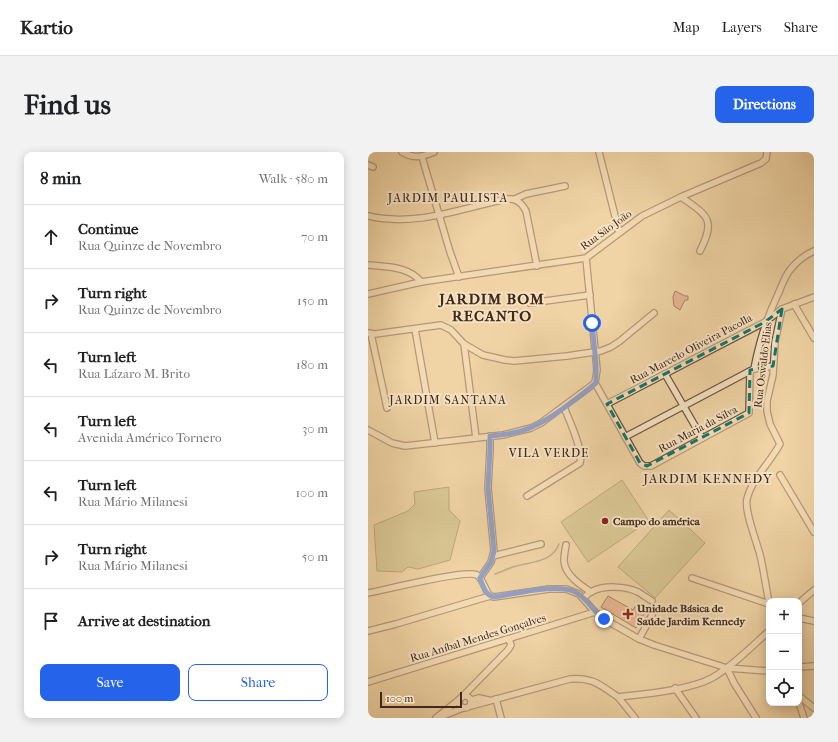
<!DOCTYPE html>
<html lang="en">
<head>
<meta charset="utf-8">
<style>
  body { margin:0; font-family:"IM FELL French Canon",serif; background:#f2f2f2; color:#202124 }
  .controls { position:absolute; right:12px; bottom:12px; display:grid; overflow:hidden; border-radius:8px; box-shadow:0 2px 10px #0003 }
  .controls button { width:36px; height:36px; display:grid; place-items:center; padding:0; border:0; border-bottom:1px solid #e0e0e0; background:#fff; color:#202124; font:20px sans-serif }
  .scale { position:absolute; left:12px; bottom:10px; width:82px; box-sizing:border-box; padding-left:4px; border:2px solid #42271c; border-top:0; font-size:11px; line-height:14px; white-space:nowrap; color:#42271c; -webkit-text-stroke:3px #f5e3c4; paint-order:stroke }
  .stop { position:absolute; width:12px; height:12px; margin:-9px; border:3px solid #2563eb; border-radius:50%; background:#fff }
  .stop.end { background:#2563eb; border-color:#fff; box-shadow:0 1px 4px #0008 }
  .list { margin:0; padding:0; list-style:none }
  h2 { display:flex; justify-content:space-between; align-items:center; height:52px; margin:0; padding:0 16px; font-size:17px }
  h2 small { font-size:13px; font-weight:400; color:#757577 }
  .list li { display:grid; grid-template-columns:26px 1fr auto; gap:12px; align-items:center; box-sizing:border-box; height:64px; padding:0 16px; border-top:1px solid #e0e0e0 }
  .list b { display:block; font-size:15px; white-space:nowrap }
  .list p { margin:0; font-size:13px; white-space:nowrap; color:#757577 }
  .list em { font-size:13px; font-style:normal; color:#757577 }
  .actions { display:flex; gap:8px; padding:12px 16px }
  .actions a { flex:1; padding:9px 0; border:1px solid #2563eb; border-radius:8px; text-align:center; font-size:14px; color:#2563eb }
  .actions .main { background:#2563eb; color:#fff }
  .icon { flex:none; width:22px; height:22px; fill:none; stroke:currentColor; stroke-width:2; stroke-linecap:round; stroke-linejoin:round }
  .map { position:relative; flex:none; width:446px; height:566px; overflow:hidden; border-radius:8px }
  header { display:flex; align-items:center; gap:24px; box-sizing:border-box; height:56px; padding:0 20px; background:#fff; border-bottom:1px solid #e0e0e0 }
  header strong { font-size:19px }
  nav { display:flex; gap:22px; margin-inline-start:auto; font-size:14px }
  .intro { display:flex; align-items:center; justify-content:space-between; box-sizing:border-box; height:96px; padding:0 24px }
  h1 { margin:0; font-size:28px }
  .button { padding:10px 18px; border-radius:8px; background:#2563eb; color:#fff; font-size:14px; font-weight:700 }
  main { display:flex; gap:24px; padding:0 24px }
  aside { flex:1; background:#fff; border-radius:8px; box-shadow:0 2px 10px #0003 }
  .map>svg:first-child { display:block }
</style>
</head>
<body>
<header>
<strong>Kartio</strong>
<nav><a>Map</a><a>Layers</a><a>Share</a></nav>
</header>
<div class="intro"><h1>Find us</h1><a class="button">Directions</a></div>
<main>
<aside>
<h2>8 min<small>Walk · 580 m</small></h2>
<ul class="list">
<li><svg class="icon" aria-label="ahead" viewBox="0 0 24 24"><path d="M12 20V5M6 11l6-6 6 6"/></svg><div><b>Continue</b><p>Rua Quinze de Novembro</p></div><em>70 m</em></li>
<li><svg class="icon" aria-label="right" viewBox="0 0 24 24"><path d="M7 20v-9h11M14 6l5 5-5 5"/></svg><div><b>Turn right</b><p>Rua Quinze de Novembro</p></div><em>150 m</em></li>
<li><svg class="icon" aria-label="left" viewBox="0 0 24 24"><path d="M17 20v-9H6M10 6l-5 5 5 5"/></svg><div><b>Turn left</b><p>Rua Lázaro M. Brito</p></div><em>180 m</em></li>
<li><svg class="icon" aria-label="left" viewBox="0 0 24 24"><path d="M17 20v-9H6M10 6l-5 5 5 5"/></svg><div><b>Turn left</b><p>Avenida Américo Tornero</p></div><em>30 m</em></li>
<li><svg class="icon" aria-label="left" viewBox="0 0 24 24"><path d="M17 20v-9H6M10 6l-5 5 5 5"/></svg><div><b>Turn left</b><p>Rua Mário Milanesi</p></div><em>100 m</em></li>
<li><svg class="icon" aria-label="right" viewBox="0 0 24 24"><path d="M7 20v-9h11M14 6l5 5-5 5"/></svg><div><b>Turn right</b><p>Rua Mário Milanesi</p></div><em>50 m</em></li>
<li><svg class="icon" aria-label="arrive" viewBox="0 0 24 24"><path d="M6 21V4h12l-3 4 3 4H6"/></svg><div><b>Arrive at destination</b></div></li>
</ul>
<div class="actions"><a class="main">Save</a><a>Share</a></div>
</aside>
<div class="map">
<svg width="446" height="566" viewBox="0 0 446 566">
  <rect width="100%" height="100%" fill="#f0d4a5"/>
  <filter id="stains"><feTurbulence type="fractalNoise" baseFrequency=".005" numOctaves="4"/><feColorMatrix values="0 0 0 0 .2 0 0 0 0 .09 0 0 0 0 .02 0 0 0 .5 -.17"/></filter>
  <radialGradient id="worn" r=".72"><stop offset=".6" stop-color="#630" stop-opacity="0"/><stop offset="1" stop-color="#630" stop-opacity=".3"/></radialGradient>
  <g fill="#bebb82" stroke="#80714f">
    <polygon points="254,328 281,369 220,410 193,370"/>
    <polygon points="81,335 81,358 92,369 82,408 50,417 40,415 34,420 9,419 6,373 40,359 47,352 46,340"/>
    <polygon points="301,358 337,391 287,446 250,415"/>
  </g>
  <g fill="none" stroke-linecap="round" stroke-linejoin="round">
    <path stroke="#7a7c77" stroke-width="1.5" d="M127,422C133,420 139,417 145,415C162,409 183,412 191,392"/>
  </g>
  <g fill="#de937b" stroke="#42271c">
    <polygon points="307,139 317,144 320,144 320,148 317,148 312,158 306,154 305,145"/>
    <polygon points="240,444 265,458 269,451 279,457 273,467 276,467 272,473 270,472 268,476 233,455"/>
  </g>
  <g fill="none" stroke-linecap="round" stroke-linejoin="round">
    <defs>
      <g id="minor">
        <path d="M34,0C46,7 54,5 66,0"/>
        <polyline points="231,0 251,80"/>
        <polyline points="54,5 82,100 91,125"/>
        <polyline points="0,13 5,15"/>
        <path d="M313,45C340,64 348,67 332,99"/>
        <polyline points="147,47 158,42 197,34"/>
        <path d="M0,64C46,75 93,57 137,47C148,46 153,50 158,59L169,114"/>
        <path d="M0,113C18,115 41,114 53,130"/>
        <polyline points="0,142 53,130 218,106 274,64 315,44 393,11 398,7 399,0"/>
        <polyline points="162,151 222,143"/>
        <polyline points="426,152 446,186"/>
        <polyline points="47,177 67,291"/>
        <polyline points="0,181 7,182 73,173 83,178 96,192 115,203 137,208 146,209 199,204 233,199 243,195 252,189 286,161"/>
        <polyline points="3,182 19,256"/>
        <polyline points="96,192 108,286"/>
        <path d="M386,217C391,190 399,165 411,140C414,133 417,124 422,118C428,110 437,103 446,99"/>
        <polyline points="297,222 334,286"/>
        <polyline points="227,231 272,311 276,314 283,314 381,261 382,219"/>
        <polyline points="239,252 397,170 414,157 446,145"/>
        <polyline points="0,278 24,291 37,294 135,283 163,276 173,271 227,231 229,218 218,106"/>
        <polyline points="257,285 380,220 386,217 405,214"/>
        <polyline points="412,323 446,380"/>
        <path d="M159,344L212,311C216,299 201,268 196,255"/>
        <path d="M198,393C197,398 196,403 196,409C197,423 212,433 223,440"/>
        <polyline points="125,404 173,392"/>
        <polyline points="112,426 123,410 126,399 120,336 122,297 122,284"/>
        <polyline points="324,426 401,452"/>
        <path d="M0,441C17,438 98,417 109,423C115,427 117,438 122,444"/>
        <path d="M216,446C218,444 220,441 223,440C235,433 258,434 270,440C275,443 279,446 284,449"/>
        <path d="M401,450C398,435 396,421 393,407C390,392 376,360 379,347C384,326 402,311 412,292L402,272L399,259V249L405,223L407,190L414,157"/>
        <polyline points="431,451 446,438"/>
        <polyline points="431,466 446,469"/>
        <polyline points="0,479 28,472 122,444 126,445 181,437 198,437 211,442 227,460 236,467 271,487 286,493 359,516 401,519"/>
        <polyline points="271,487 284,463"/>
        <polyline points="431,515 446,514"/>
        <polyline points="359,516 366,531 388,566"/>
        <polyline points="0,530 227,460"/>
        <polyline points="307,536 328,566"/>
        <circle cx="97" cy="550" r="6"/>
        <polyline points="431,544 446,556"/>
        <polyline points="94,545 140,498 143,493 141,487"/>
        <polyline points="250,545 267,566"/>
        <polyline points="128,547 133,566"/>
        <polyline points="104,548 111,546 120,548"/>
        <polyline points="431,551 436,566"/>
        <path d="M103,554L202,527C225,525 232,533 250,545C276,542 322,538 344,526C365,514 383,495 401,479"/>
        <polyline points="72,565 95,556"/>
        <polyline points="68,566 92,547"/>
      </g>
    </defs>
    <use href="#minor" stroke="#6e523e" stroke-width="8"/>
    <use href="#minor" stroke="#f5e3c4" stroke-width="5.5"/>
  </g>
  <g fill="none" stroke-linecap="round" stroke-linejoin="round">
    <path stroke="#2563eb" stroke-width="5" d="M224,171L228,212V231C209,246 185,266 164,275C151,281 136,283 122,284V297L120,336L126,399L123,410L112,426C115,434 117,443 126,445C147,442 192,430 209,441C220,448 226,460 236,467"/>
  </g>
  <path d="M0 0H446V566H0ZM414,157L405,214L382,218L381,261L279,314L272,311L239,252L397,170Z" fill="#f0d4a5" fill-opacity=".55" fill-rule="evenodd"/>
  <path fill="none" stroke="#0f766e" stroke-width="3" stroke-dasharray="8 5" stroke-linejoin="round" d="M414,157L405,214L382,218L381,261L279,314L272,311L239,252L397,170Z"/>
  <g fill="#8f2418" stroke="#f5e3c4" stroke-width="1.5">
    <circle cx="237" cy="369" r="4"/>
    <path d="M258 456h4v4h4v4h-4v4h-4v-4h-4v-4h4z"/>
  </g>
  <g text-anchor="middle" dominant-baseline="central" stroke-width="4" stroke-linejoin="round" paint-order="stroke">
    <g font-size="11" fill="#42271c" stroke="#f5e3c4">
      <text transform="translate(238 78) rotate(-36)">Rua São João</text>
      <text transform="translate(323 197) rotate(-28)">Rua Marcelo Oliveira Pacolla</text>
      <text transform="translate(395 213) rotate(-83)">Rua Oswaldo Elias</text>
      <text transform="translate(330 277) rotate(-28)">Rua Maria da Silva</text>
      <text transform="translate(110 486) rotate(-17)">Rua Aníbal Mendes Gonçalves</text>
    </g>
    <g font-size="11" font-weight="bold" fill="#42271c" stroke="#f5e3c4" text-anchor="start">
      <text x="245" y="369">Campo do américa</text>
      <text x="269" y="456">Unidade Básica de<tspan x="269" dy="13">Saúde Jardim Kennedy</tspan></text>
    </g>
    <g font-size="12" letter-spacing="1" fill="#42271c" stroke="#f5e3c4">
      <text x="80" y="46">JARDIM PAULISTA</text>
      <text x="80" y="248">JARDIM SANTANA</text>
      <text x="181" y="301">VILA VERDE</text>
    </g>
    <g font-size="13" letter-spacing="1" fill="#42271c" stroke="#f5e3c4">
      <text x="340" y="326">JARDIM KENNEDY</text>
    </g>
    <g font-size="15" font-weight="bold" letter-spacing="1" fill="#42271c" stroke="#f5e3c4">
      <text x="124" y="147">JARDIM BOM<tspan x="124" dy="17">RECANTO</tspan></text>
    </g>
  </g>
  <rect width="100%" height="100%" filter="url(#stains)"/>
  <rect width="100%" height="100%" fill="url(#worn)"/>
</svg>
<div class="controls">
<button>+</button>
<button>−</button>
<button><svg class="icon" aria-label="locate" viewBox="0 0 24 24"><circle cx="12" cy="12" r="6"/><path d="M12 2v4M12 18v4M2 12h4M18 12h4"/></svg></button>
</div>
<div class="scale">100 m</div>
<div class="stop" style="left:224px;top:171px"></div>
<div class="stop end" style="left:236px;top:467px"></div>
</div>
</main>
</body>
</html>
